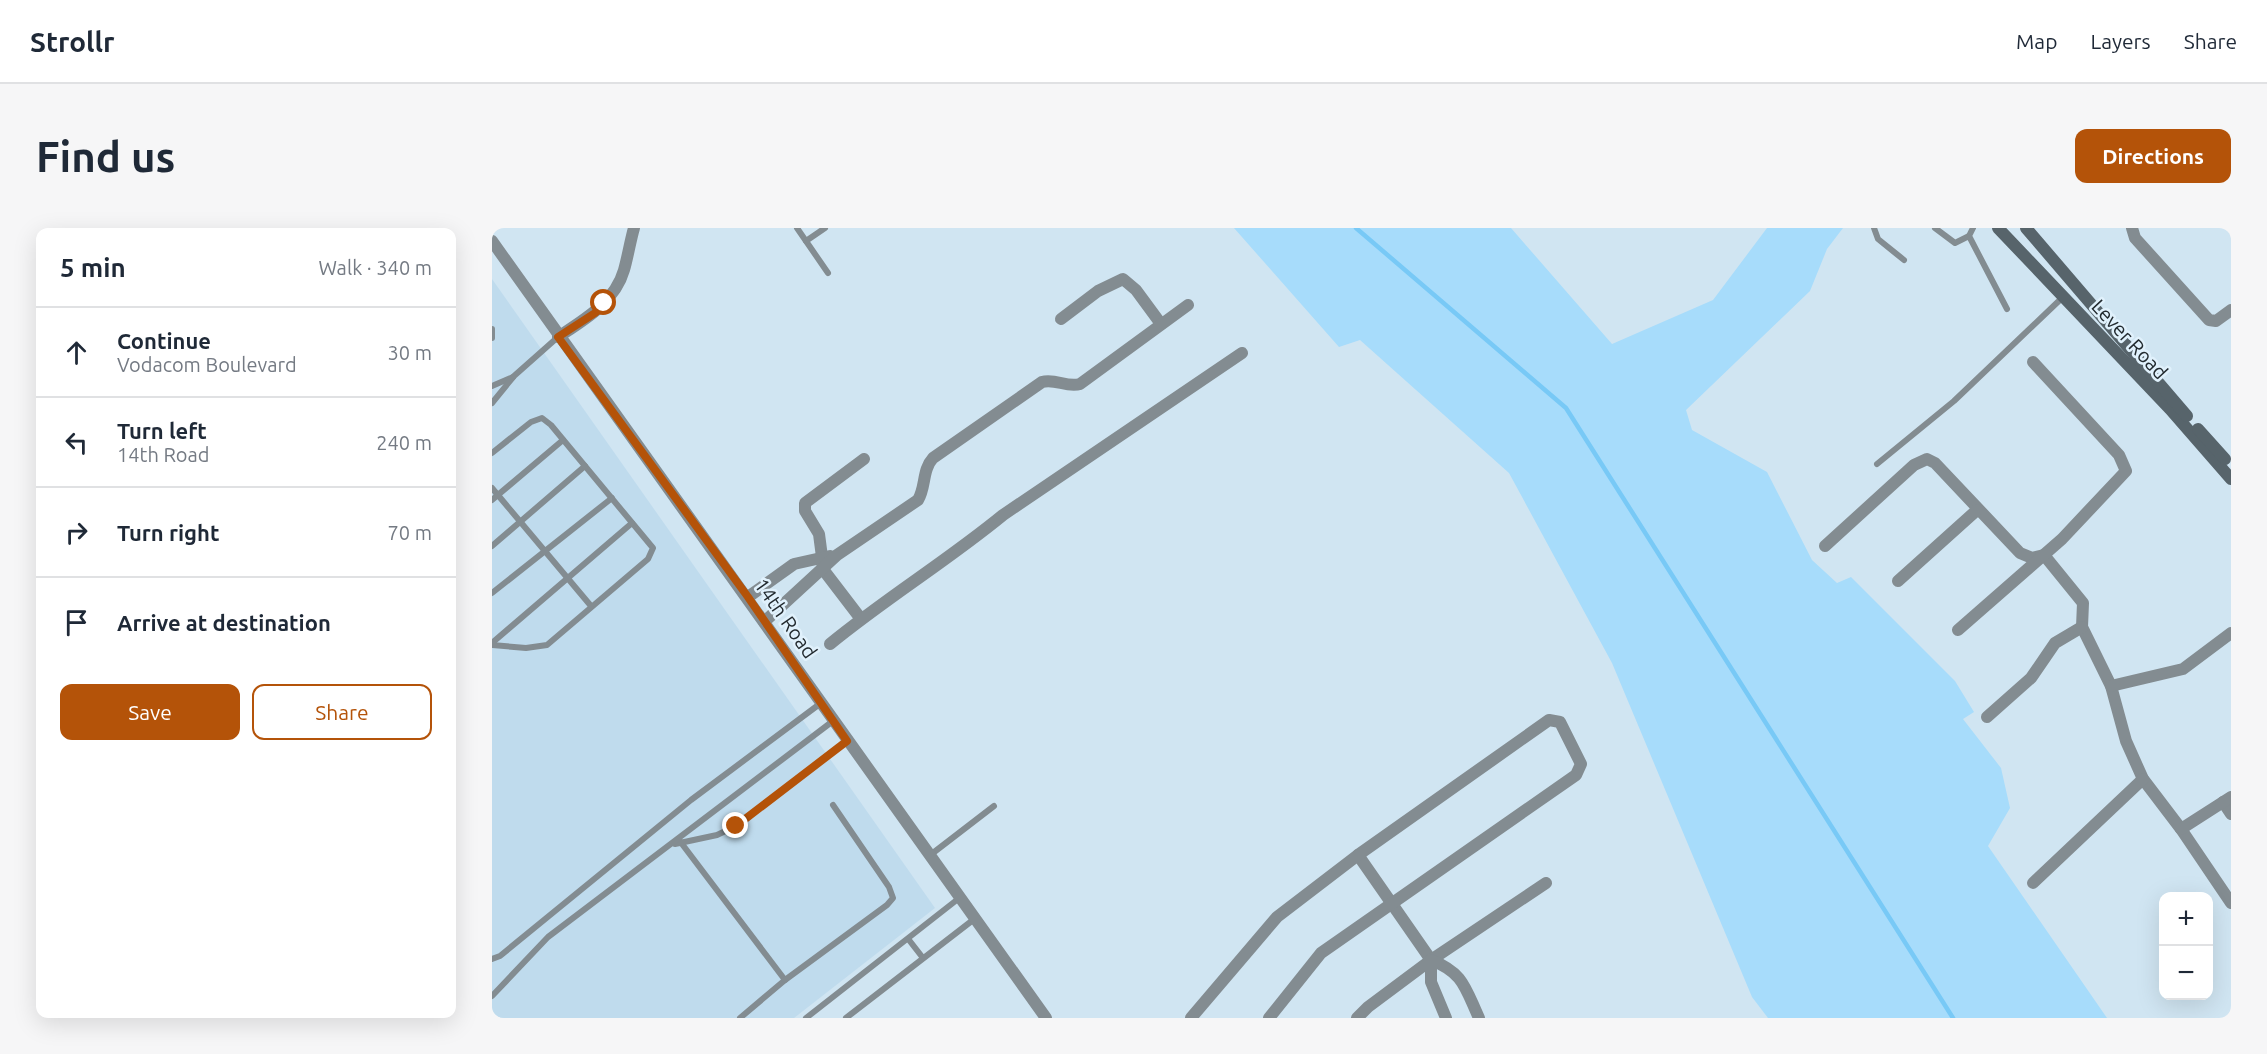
<!DOCTYPE html>
<html lang="en">
<head>
<meta charset="utf-8">
<style>
  body { margin:0; font-family:Ubuntu,sans-serif; background:#f6f6f7; color:#1f2937 }
  .controls { position:absolute; right:18px; bottom:18px; display:grid; overflow:hidden; border-radius:12px; box-shadow:0 6px 24px #0002 }
  .controls button { width:54px; height:54px; display:grid; place-items:center; padding:0; border:0; border-bottom:2px solid #e0e1e3; background:#fff; color:#1f2937; font:30px sans-serif }
  .stop { position:absolute; width:18px; height:18px; margin:-14px; border:4px solid #b45309; border-radius:50%; background:#fff }
  .stop.end { background:#b45309; border-color:#fff; box-shadow:0 2px 6px #0008 }
  .list { margin:0; padding:0; list-style:none }
  h2 { display:flex; justify-content:space-between; align-items:center; height:78px; margin:0; padding:0 24px; font-size:26px }
  h2 small { font-size:20px; font-weight:400; color:#747a83 }
  .list li { display:grid; grid-template-columns:39px 1fr auto; gap:18px; align-items:center; box-sizing:border-box; height:90px; padding:0 24px; border-top:2px solid #e0e1e3 }
  .list b { display:block; font-size:22px; white-space:nowrap }
  .list p { margin:0; font-size:20px; white-space:nowrap; color:#747a83 }
  .list em { font-size:20px; font-style:normal; color:#747a83 }
  .actions { display:flex; gap:12px; padding:18px 24px }
  .actions a { flex:1; padding:14px 0; border:2px solid #b45309; border-radius:12px; text-align:center; font-size:21px; color:#b45309 }
  .actions .main { background:#b45309; color:#fff }
  .icon { flex:none; width:33px; height:33px; fill:none; stroke:currentColor; stroke-width:2; stroke-linecap:round; stroke-linejoin:round }
  .map { position:relative; flex:none; width:1739px; height:790px; overflow:hidden; border-radius:12px }
  header { display:flex; align-items:center; gap:36px; box-sizing:border-box; height:84px; padding:0 30px; background:#fff; border-bottom:2px solid #e0e1e3 }
  header strong { font-size:28px }
  nav { display:flex; gap:33px; margin-inline-start:auto; font-size:21px }
  .intro { display:flex; align-items:center; justify-content:space-between; box-sizing:border-box; height:144px; padding:0 36px }
  h1 { margin:0; font-size:42px }
  .button { padding:15px 27px; border-radius:12px; background:#b45309; color:#fff; font-size:21px; font-weight:700 }
  main { display:flex; gap:36px; padding:0 36px }
  aside { flex:1; background:#fff; border-radius:12px; box-shadow:0 6px 24px #0002 }
  .map>svg:first-child { display:block }
</style>
</head>
<body>
<header>
<strong>Strollr</strong>
<nav><a>Map</a><a>Layers</a><a>Share</a></nav>
</header>
<div class="intro"><h1>Find us</h1><a class="button">Directions</a></div>
<main>
<aside>
<h2>5 min<small>Walk · 340 m</small></h2>
<ul class="list">
<li><svg class="icon" aria-label="ahead" viewBox="0 0 24 24"><path d="M12 20V5M6 11l6-6 6 6"/></svg><div><b>Continue</b><p>Vodacom Boulevard</p></div><em>30 m</em></li>
<li><svg class="icon" aria-label="left" viewBox="0 0 24 24"><path d="M17 20v-9H6M10 6l-5 5 5 5"/></svg><div><b>Turn left</b><p>14th Road</p></div><em>240 m</em></li>
<li><svg class="icon" aria-label="right" viewBox="0 0 24 24"><path d="M7 20v-9h11M14 6l5 5-5 5"/></svg><div><b>Turn right</b></div><em>70 m</em></li>
<li><svg class="icon" aria-label="arrive" viewBox="0 0 24 24"><path d="M6 21V4h12l-3 4 3 4H6"/></svg><div><b>Arrive at destination</b></div></li>
</ul>
<div class="actions"><a class="main">Save</a><a>Share</a></div>
</aside>
<div class="map">
<svg width="1739" height="790" viewBox="0 0 1739 790">
  <rect width="100%" height="100%" fill="#d0e5f2"/>
  <polygon fill="#bfdbed" points="0,51 443,680 302,790 0,790"/>
  <polygon fill="#a7dcfb" points="742,0 1019,0 1120,116 1221,72 1275,0 1351,0 1335,21 1318,63 1194,182 1200,202 1275,244 1320,332 1345,355 1359,349 1463,453 1482,484 1471,491 1509,540 1518,580 1496,618 1615,790 1276,790 1260,769 1120,435 1017,245 868,112 847,119"/>
  <g fill="none" stroke-linecap="round" stroke-linejoin="round">
    <polyline stroke="#78c9f6" stroke-width="4.5" points="864,0 1074,180 1461,790"/>
    <g stroke="#838c91" stroke-width="6">
      <polyline points="305,0 336,45"/>
      <polyline points="1382,0 1386,11 1412,32"/>
      <polyline points="1443,0 1463,15 1477,8"/>
      <polyline points="1481,0 1477,8 1515,81"/>
      <polyline points="314,13 333,0"/>
      <polyline points="0,101 0,110"/>
      <polyline points="0,158 21,149"/>
      <polyline points="0,175 22,148 66,109"/>
      <polyline points="0,225 39,194 50,190 59,197 161,320 156,331 55,417 34,420 0,417"/>
      <polyline points="1385,236 1462,173 1571,69"/>
      <polyline points="0,260 99,378"/>
      <polyline points="0,272 71,212"/>
      <polyline points="0,318 93,238"/>
      <polyline points="0,365 120,270"/>
      <polyline points="0,415 140,295"/>
      <polyline points="187,612 293,752"/>
      <polyline points="183,616 225,607 244,598 355,513"/>
      <polyline points="437,628 502,578"/>
      <polyline points="417,712 431,730"/>
      <polyline points="0,731 8,728 199,572 329,475"/>
      <polyline points="0,768 56,709 341,493"/>
      <polyline points="248,790 293,752 395,677 401,670 397,659 341,577"/>
      <polyline points="314,790 466,671"/>
      <polyline points="354,790 481,692"/>
    </g>
    <g stroke="#838c91" stroke-width="12">
      <polyline points="1640,0 1643,10 1717,92 1724,93 1739,82"/>
      <polyline points="569,91 606,63 631,51 644,62 669,96"/>
      <path d="M66,109C92,92 123,74 132,42C136,28 138,14 142,0"/>
      <polyline points="1333,318 1422,237 1435,231 1443,235 1528,325 1540,330 1552,327 1591,375 1590,399 1619,458 1634,513 1651,551 1689,601 1739,675"/>
      <polyline points="330,329 327,306 313,283 313,275 372,231"/>
      <polyline points="330,340 369,391"/>
      <polyline points="1406,353 1485,282"/>
      <polyline points="256,369 302,336 338,328"/>
      <path d="M272,394L345,327L426,272C434,259 430,242 441,230L550,154C563,150 575,160 588,156L696,77"/>
      <polyline points="1466,402 1570,311 1634,243 1627,227 1541,134"/>
      <path d="M338,416C394,370 455,333 511,287L750,125"/>
      <polyline points="1619,458 1691,441 1739,405"/>
      <polyline points="1495,489 1539,450 1563,415 1590,399"/>
      <polyline points="1731,574 1739,586"/>
      <polyline points="1689,601 1739,569"/>
      <polyline points="866,627 939,732"/>
      <polyline points="1541,655 1651,551"/>
      <polyline points="699,790 785,689 866,627 1057,492 1068,494 1089,536 1084,547 829,725 777,790"/>
      <polyline points="865,790 876,779 939,732 1054,655"/>
      <path d="M954,790L939,754V732C972,745 973,760 987,790"/>
    </g>
    <polyline stroke="#838c91" stroke-width="12" points="0,13 554,790"/>
    <g stroke="#57646b" stroke-width="12">
      <polyline points="1506,0 1678,181 1739,251"/>
      <polyline points="1534,0 1695,188"/>
      <polyline points="1706,201 1733,231"/>
    </g>
  </g>
  <g fill="none" stroke-linecap="round" stroke-linejoin="round">
    <polyline stroke="#b45309" stroke-width="8" points="112,75 103,85 66,109 256,369 355,513 244,598"/>
  </g>
  <g text-anchor="middle" dominant-baseline="central" stroke-width="5" stroke-linejoin="round" paint-order="stroke">
    <g font-size="20" fill="#222a2f" stroke="#e0f1fc">
      <text transform="translate(1638 111) rotate(47)">Lever Road</text>
      <text transform="translate(294 390) rotate(55)">14th Road</text>
    </g>
  </g>
</svg>
<div class="controls">
<button>+</button>
<button>−</button>
</div>
<div class="stop" style="left:112px;top:75px"></div>
<div class="stop end" style="left:244px;top:598px"></div>
</div>
</main>
</body>
</html>
